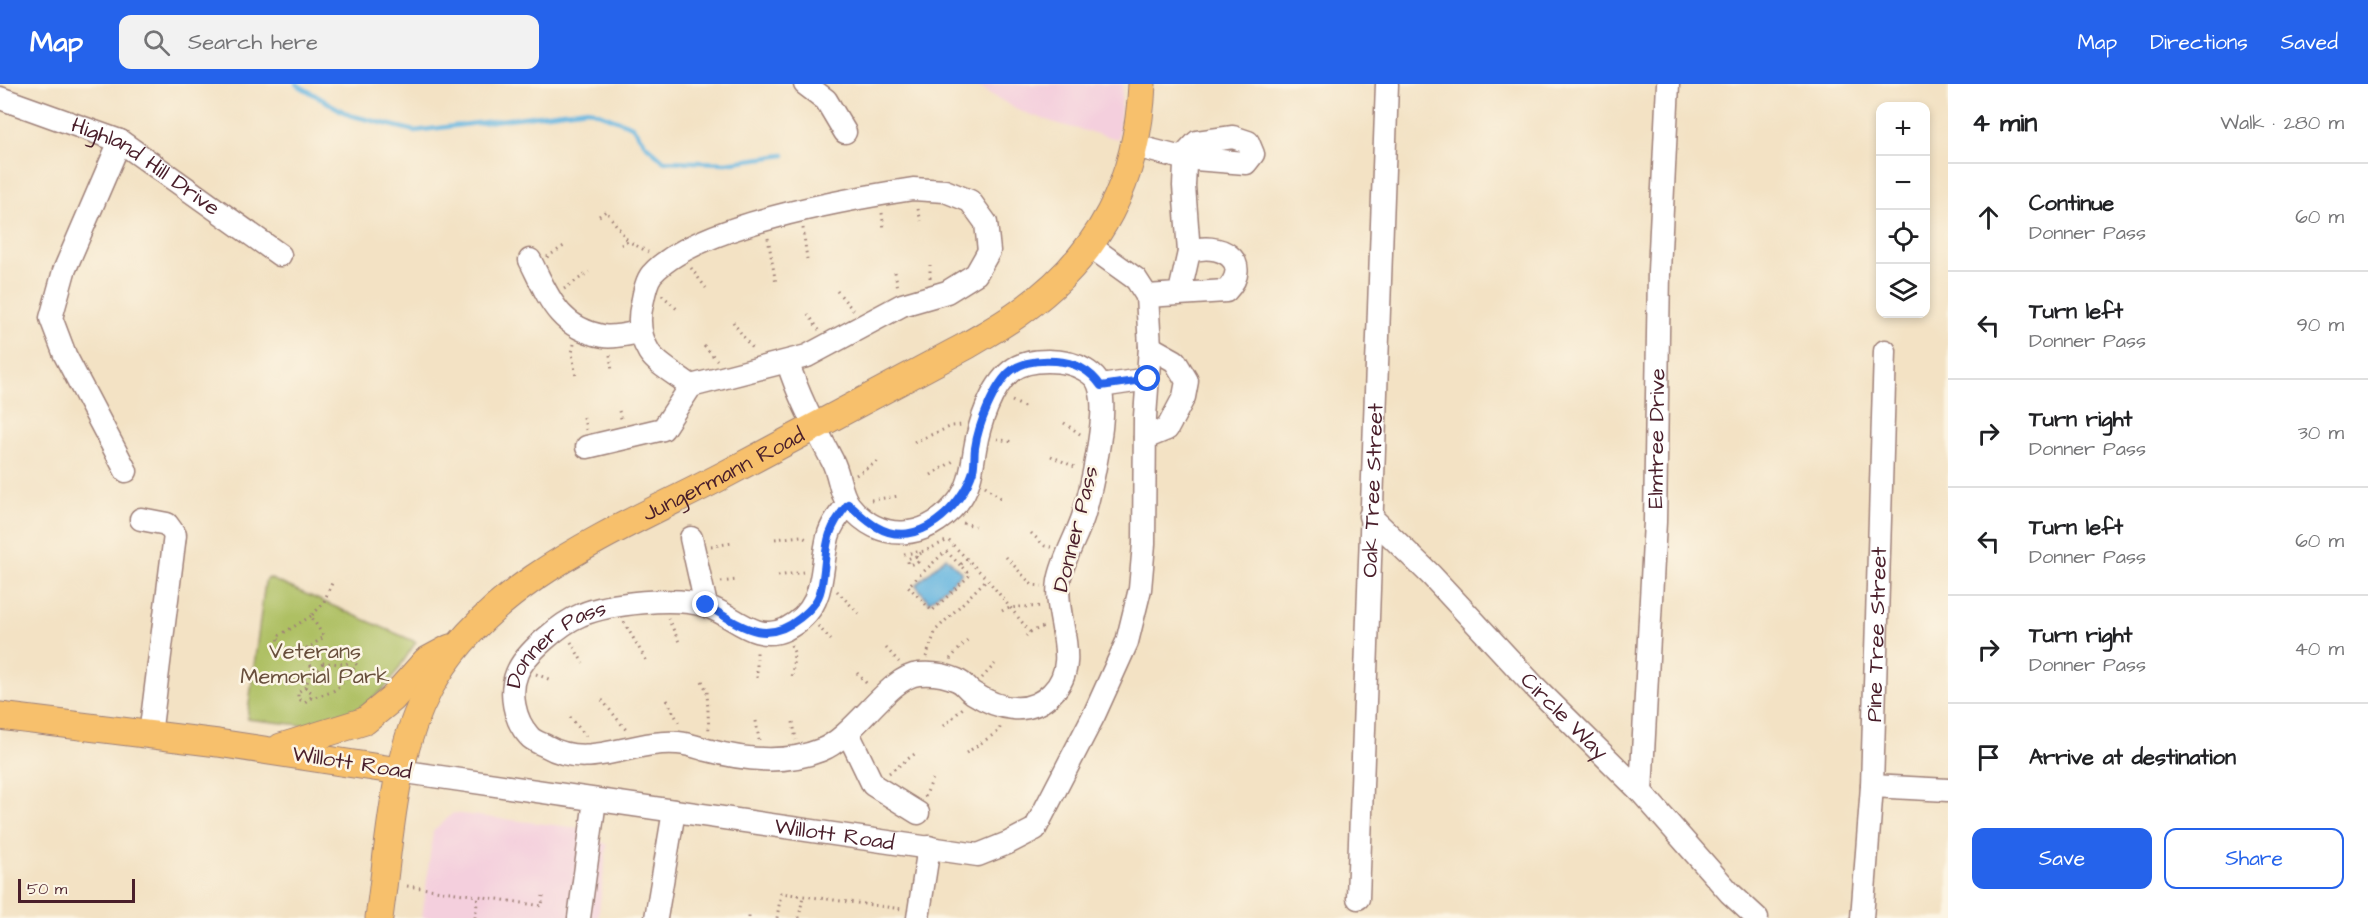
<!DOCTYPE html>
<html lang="en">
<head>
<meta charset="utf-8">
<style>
  body { margin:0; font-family:"Architects Daughter",sans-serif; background:#f2f2f2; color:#202124 }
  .controls { position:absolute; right:18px; top:18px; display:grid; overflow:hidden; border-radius:12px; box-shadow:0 3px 9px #0003 }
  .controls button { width:54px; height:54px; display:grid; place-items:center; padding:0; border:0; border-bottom:2px solid #e0e0e0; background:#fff; color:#202124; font:30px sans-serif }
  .scale { position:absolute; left:18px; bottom:15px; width:117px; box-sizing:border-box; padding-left:6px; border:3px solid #4a1f2b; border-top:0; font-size:16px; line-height:21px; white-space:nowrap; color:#4a1f2b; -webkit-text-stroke:4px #fcf5e5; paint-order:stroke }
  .stop { position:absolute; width:18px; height:18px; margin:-14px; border:4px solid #2563eb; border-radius:50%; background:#fff }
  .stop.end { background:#2563eb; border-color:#fff; box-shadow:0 2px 6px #0008 }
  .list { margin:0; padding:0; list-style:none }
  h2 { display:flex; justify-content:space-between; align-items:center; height:78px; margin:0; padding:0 24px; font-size:26px }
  h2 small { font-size:20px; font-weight:400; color:#757577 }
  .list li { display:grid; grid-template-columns:39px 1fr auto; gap:18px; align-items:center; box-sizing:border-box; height:108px; padding:0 24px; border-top:2px solid #e0e0e0 }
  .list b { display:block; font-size:22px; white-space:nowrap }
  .list p { margin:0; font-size:20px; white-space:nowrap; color:#757577 }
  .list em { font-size:20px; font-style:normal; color:#757577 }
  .actions { display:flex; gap:12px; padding:18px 24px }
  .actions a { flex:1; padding:14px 0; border:2px solid #2563eb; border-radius:12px; text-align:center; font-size:21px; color:#2563eb }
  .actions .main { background:#2563eb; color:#fff }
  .icon { flex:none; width:33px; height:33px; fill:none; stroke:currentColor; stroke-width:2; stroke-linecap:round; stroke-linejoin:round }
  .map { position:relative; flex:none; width:1948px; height:834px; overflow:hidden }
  header { display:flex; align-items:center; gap:36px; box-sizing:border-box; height:84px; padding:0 30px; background:#2563eb; color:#fff }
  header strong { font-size:28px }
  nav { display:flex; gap:33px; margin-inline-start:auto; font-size:21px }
  .search { width:420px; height:54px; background:#f2f2f2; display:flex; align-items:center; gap:15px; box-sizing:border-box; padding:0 21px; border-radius:12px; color:#757577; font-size:22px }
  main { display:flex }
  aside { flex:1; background:#fff }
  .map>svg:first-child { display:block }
</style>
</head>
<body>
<header>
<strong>Map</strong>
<div class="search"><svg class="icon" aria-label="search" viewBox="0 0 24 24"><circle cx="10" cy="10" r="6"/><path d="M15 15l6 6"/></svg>Search here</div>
<nav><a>Map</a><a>Directions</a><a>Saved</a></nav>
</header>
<main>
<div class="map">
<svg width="1948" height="834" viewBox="0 0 1948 834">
  <rect width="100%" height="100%" fill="#fcf5e5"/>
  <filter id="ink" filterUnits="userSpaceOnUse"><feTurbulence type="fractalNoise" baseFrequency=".0167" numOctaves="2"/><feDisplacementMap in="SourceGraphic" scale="12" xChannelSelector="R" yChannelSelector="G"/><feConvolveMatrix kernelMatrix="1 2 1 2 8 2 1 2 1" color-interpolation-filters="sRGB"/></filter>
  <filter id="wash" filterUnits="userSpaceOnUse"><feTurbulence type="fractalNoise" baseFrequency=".008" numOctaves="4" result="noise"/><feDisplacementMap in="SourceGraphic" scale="24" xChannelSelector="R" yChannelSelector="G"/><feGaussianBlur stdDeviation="1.35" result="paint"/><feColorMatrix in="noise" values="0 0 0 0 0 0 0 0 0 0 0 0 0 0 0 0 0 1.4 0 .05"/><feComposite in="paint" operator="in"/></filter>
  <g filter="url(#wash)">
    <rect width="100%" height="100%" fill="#f3e2c4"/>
    <g fill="#f4cfdd">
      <polygon points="973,0 1123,0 1118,55 1058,40 1020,27"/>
      <polygon points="453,729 580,744 607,761 598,834 422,834 433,747"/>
    </g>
    <polygon fill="#aec064" stroke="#7c7048" stroke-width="1.5" points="269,494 416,558 388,601 360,625 310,642 247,635 265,498"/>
    <polygon fill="#65b5e0" stroke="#586a86" stroke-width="1.5" points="946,473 962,489 929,518 916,501"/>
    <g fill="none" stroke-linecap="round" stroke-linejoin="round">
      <polyline stroke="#65b5e0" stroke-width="4.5" points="296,0 349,31 415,47 588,25 632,42 646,61 664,77 726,79 784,71"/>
    </g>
  </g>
  <g filter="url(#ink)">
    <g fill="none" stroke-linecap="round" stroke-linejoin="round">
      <defs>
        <g id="minor">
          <polyline points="805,0 826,16 845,48"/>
          <path id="s1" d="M0,14L120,57L280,171"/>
          <polygon points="1233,53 1248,58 1253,70 1246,79 1182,74 1197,58"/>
          <polyline points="120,57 64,187 51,234 65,271 126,387"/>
          <polyline points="1135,62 1182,74 1185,81 1184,102 1189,168"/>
          <path d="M913,105L945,107L970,117L986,139L989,167L976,190L947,208L902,221L807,272L691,302C679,292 657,281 649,268C640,253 638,236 642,220C644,210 646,197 652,190C696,141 848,115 913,105Z"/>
          <path d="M530,176C548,212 558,244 603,252C614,254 629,250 640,248"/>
          <path d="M1147,212L1226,207C1255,177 1218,156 1189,168L1180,208"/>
          <path id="s2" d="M788,279C799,314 815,343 832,376C840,390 839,408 849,421C880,460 926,456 957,419C970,404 972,384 975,365C979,340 991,303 1011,287C1022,278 1036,277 1048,277C1062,277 1074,279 1085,286C1095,292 1099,297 1101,309C1107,333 1091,407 1083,433C1076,454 1063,475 1059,497C1053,533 1083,579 1052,609C1029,633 998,625 973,609C964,603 967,601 957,596C946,591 932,589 919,590C889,592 855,653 821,666C784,681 744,676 707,666C697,663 689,660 678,659C633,655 589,687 546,662C540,659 533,657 529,652C514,636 509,608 517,589C525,569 561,539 581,531C609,519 677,512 706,522C733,530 755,560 786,545C827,524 819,490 828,453C831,440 840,430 848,420"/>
          <polyline points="1101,302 1148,295"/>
          <polyline points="1145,354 1167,345 1184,313 1187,297 1175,277 1150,263"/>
          <polyline points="587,363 663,345 691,302"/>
          <path id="s3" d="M1370,432L1431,491L1534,602L1641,708L1730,809L1757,834"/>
          <polyline points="141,435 167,440 175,451 150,651"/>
          <polyline points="691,454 706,521"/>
          <polyline points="848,649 873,701 918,729"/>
          <path id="s4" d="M399,687L978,771L1008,759L1035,745L1094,631L1127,558L1140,505L1144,460L1145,333L1150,263L1147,212L1136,195L1090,162"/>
          <polyline points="1872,702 1948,706"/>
          <path id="s5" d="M1641,708L1655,438L1659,187L1668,0"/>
          <path id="s6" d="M1358,814L1387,0"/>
          <polyline points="579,834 595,716"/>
          <polyline points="656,834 674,727"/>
          <polyline points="918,834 929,763"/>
          <path id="s7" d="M1862,834L1872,702L1885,267"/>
        </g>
        <g id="major">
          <polyline points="0,632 218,659 399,687"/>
          <polyline points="281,663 365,637 392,615 426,577 450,564"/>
          <path id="s8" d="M379,834C390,758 392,674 429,605C487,496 619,446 724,391C805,348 886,305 968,261C986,250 1005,240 1022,227C1101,170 1138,96 1142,0"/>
        </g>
      </defs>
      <use href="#minor" stroke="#9e8078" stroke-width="25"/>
      <use href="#major" stroke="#9e8078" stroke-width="29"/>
      <g stroke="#9e8078" stroke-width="3" stroke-dasharray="1.5 4.5" stroke-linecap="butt">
        <polyline points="918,125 921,137"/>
        <polyline points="882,129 884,145"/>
        <polyline points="599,132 606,127 628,157"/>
        <polyline points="803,144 807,175"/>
        <polyline points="768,154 776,200"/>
        <polyline points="621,161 628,157 648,168"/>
        <polyline points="547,173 567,160"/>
        <polyline points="691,184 706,204"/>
        <polyline points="895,188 898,204"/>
        <polyline points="930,194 930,181"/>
        <polyline points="564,205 589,188"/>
        <polyline points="837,207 853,226"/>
        <polyline points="662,211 678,226"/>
        <polyline points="808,230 819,246"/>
        <polyline points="733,238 753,266"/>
        <polyline points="574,260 572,269 576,293"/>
        <polyline points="704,262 717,276"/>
        <polyline points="610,271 612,287"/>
        <polyline points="1012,317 1026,324"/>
        <polyline points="619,327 622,338"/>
        <polyline points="584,333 586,346"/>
        <polyline points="1064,339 1083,352"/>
        <polyline points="997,355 1013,358"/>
        <polyline points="914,358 952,342 962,341"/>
        <polyline points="1051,372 1077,384"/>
        <polyline points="856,391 880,376"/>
        <polyline points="931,391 955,376"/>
        <polyline points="985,402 1003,416"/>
        <polyline points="871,416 899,412"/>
        <polyline points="963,439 975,442"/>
        <polyline points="1031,449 1045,462 1051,463"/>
        <polyline points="775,455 801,452 808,456"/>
        <polyline points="711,462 733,459"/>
        <polyline points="904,470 925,467 948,456 987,495"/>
        <polyline points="916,472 907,475 909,481 918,478 916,472 923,468"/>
        <polyline points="1006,473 1032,501 1042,502"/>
        <polyline points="960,481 946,467 908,502 932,527 970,491 960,481 967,475"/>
        <polyline points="778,492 803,488"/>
        <polyline points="721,498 737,496"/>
        <polyline points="837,507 860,531"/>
        <path d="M1002,527C1013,521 1029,524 1041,522"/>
        <polyline points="311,532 277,553 291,575 324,553 311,532 323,520 332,499"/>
        <polyline points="668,534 680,560"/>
        <polyline points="624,538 647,578"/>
        <polyline points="818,542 831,556"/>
        <polyline points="1030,548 1046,542"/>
        <polyline points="571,558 583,579"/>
        <polyline points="791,561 794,568 792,595"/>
        <path d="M307,564L313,573H320L323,579L346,580L352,576L357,581C349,590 344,601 333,607C324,612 313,611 305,618L298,615V608L305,603L313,585L309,579L313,573"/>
        <polyline points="886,564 899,578"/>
        <polyline points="926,573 936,546 987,495 1030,548 1026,552"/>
        <polyline points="950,575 970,553"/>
        <polyline points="313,585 319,586 323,579"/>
        <polyline points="857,589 868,601"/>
        <polyline points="536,590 551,596"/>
        <polyline points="757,594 757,566"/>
        <polyline points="982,594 995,580"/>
        <polyline points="702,597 707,607 709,648"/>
        <polyline points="305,603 311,608 311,614"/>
        <polyline points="602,616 627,647"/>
        <polyline points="667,616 680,641"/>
        <polyline points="570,633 586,652"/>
        <polyline points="756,637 759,656"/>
        <polyline points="793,638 796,656"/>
        <polyline points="944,642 964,623"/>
        <polyline points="966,669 999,647 1001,640"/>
        <polyline points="889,689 916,669"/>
        <polyline points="925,713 934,692"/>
        <polyline points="407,802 478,812"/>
        <polyline points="475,834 478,812 542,822 543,812"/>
        <polyline points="749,834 749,831"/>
        <polyline points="777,834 781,809 902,825"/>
        <polyline points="799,834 803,812"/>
      </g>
      <use href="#minor" stroke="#fff" stroke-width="22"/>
      <use href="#major" stroke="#f7c06c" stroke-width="27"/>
    </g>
  </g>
  <g fill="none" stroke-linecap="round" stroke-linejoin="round" filter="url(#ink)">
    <path stroke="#2563eb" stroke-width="8" d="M706,521C740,541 764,563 800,534C810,526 818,518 821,505C829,467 820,454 848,420C857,427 866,437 877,443C917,467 962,423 973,387C975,379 974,371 975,364C978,342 994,300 1012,286C1024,277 1040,276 1055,277C1075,278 1090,286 1101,302L1148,295"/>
  </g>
  <g text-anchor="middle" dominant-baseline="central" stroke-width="5" stroke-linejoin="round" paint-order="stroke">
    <g font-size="22" fill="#4a1f2b" stroke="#fcf5e5">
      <text stroke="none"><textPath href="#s1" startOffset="162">Highland Hill Drive</textPath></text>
      <text stroke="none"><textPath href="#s5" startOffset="354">Elmtree Drive</textPath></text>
      <text stroke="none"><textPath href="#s8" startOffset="606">Jungermann Road</textPath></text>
      <text stroke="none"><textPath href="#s6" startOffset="408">Oak Tree Street</textPath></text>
      <text transform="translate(1076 445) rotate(-76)">Donner Pass</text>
      <text stroke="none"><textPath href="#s7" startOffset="284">Pine Tree Street</textPath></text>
      <text stroke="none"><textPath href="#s2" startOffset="1533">Donner Pass</textPath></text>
      <text stroke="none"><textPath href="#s3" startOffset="279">Circle Way</textPath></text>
      <text transform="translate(352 679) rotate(9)">Willott Road</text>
      <text stroke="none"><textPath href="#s4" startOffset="440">Willott Road</textPath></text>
    </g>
    <g font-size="22" fill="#684f3c" stroke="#fcf5e5">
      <text x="315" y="567">Veterans<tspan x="315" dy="25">Memorial Park</tspan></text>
    </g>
  </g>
</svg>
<div class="controls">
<button>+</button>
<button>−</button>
<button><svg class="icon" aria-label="locate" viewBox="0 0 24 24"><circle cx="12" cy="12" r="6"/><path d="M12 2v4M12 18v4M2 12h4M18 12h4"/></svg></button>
<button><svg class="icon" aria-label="layers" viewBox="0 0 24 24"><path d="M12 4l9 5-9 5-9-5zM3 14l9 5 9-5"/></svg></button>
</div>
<div class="scale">50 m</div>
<div class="stop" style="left:1148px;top:295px"></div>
<div class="stop end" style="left:706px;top:521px"></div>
</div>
<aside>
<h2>4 min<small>Walk · 280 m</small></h2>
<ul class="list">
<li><svg class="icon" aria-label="ahead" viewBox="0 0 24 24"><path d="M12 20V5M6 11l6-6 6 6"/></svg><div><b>Continue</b><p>Donner Pass</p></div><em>60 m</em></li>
<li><svg class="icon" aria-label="left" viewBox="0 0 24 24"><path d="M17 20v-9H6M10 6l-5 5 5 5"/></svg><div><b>Turn left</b><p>Donner Pass</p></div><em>90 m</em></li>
<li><svg class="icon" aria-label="right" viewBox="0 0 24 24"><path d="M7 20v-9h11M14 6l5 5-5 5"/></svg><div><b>Turn right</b><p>Donner Pass</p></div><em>30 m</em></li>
<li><svg class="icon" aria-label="left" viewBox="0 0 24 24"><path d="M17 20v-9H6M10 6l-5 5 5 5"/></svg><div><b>Turn left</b><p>Donner Pass</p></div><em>60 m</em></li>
<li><svg class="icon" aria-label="right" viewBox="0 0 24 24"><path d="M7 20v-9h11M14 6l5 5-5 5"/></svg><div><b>Turn right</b><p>Donner Pass</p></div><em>40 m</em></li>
<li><svg class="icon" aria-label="arrive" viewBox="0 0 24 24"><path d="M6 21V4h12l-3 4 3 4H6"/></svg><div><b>Arrive at destination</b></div></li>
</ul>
<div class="actions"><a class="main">Save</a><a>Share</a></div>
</aside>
</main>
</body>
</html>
